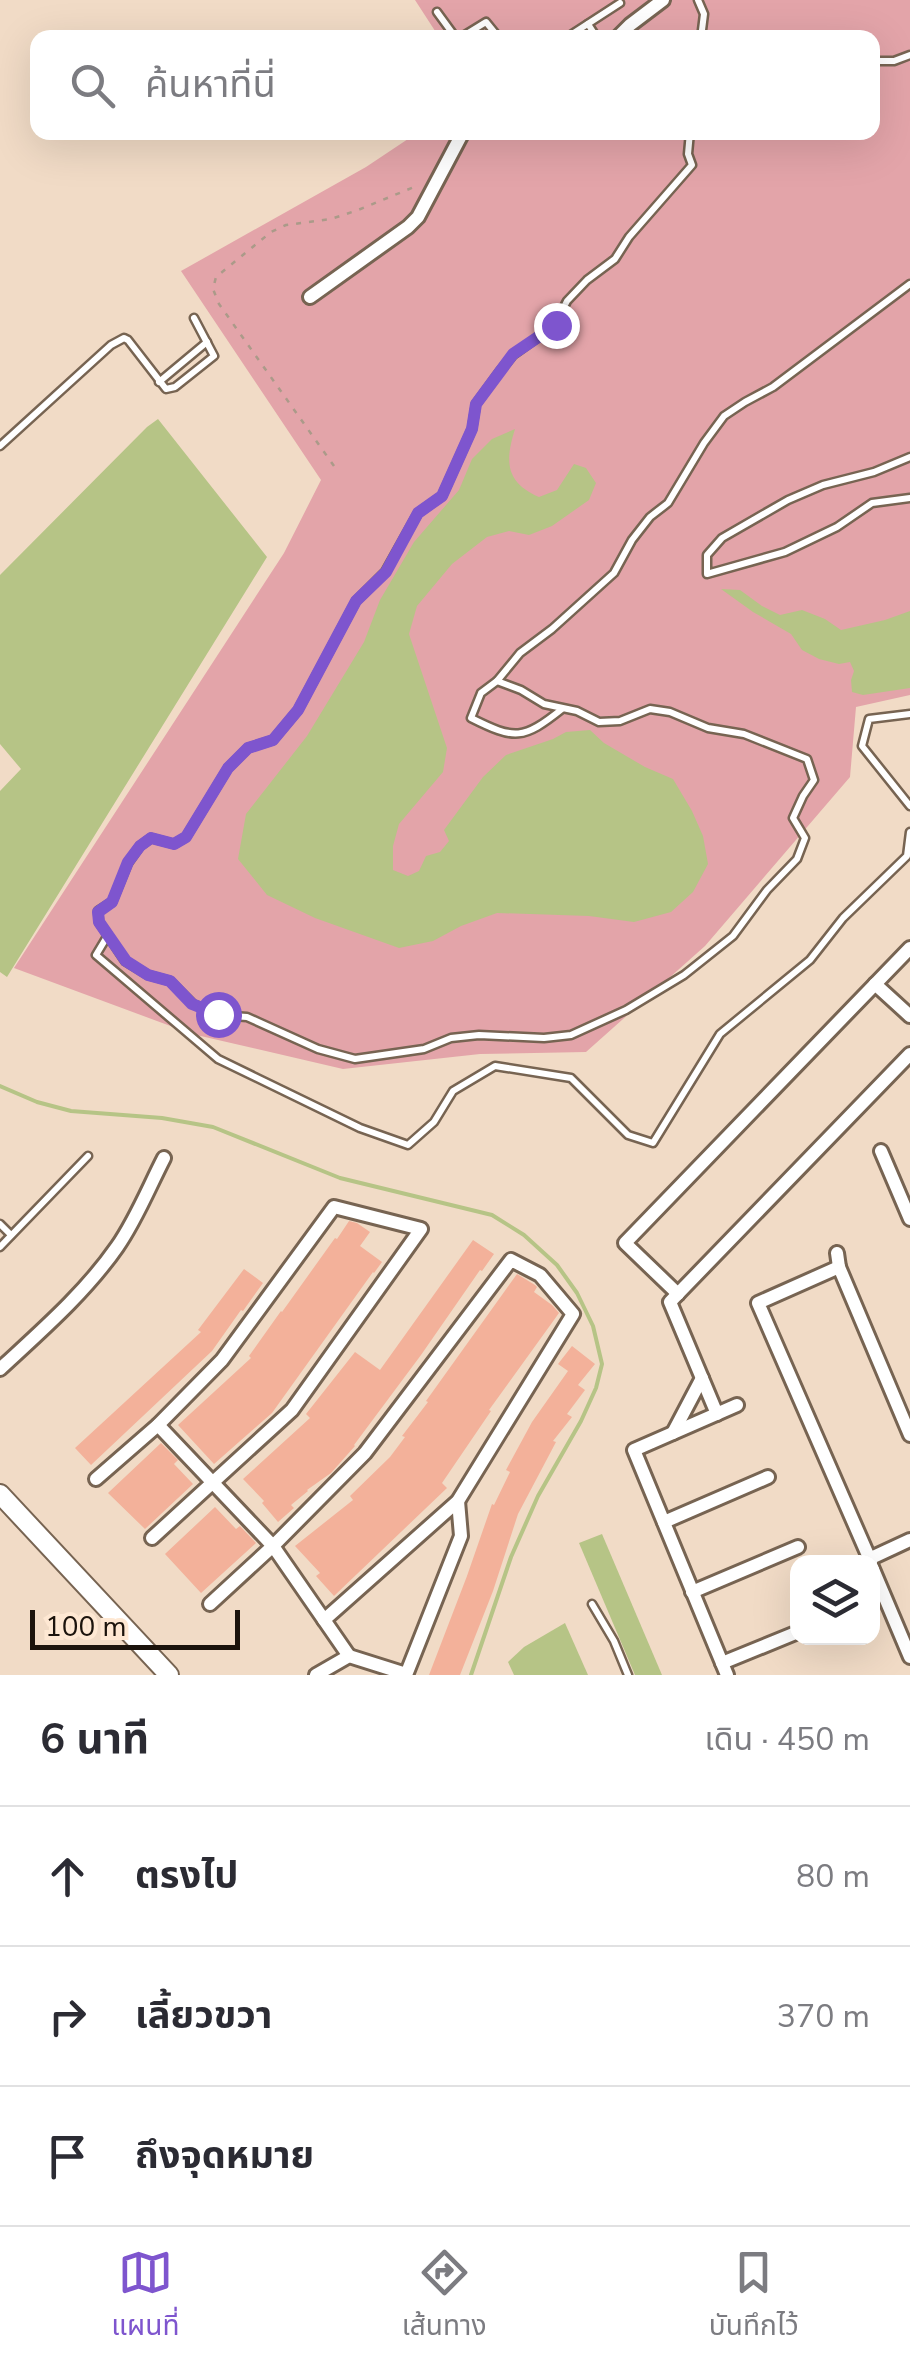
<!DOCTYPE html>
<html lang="th">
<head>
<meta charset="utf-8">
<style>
  body { margin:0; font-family:"Nunito Sans","Noto Sans Thai",sans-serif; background:#f2f2f3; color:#2b2b33 }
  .controls { position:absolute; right:30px; bottom:30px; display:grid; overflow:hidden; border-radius:20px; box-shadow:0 10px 40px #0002 }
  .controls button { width:90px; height:90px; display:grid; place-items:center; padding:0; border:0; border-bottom:2px solid #e1e1e2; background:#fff; color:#2b2b33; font:50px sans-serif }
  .scale { position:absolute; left:30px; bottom:25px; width:210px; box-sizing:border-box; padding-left:10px; border:5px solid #1b130c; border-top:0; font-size:28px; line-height:35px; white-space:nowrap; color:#1b130c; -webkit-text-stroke:8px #fee8d3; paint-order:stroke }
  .stop { position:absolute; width:30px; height:30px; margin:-22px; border:8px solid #7e55ce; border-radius:50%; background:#fff }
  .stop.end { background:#7e55ce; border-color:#fff; box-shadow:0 2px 10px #0008 }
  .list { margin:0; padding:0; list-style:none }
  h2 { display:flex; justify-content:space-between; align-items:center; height:130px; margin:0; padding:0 40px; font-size:42px }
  h2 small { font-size:32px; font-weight:400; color:#7c7c81 }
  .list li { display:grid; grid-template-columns:65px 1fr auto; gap:30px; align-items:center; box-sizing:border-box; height:140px; padding:0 40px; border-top:2px solid #e1e1e2 }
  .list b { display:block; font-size:38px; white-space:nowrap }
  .list em { font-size:32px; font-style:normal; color:#7c7c81 }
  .icon { flex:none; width:55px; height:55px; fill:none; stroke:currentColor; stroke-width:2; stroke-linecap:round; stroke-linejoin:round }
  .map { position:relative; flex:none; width:910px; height:1675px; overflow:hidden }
  .search { position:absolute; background:#fff; box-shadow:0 10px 40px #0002; left:30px; right:30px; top:30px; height:110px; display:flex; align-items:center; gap:25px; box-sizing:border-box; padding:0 35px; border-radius:20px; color:#7c7c81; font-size:38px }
  .sheet { height:550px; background:#fff }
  nav { display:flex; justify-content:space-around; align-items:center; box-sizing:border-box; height:140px; border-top:2px solid #e1e1e2; background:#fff; font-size:28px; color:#7c7c81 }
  nav a { display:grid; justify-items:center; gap:5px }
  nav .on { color:#7e55ce }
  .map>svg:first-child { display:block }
</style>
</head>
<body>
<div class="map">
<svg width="910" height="1675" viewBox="0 0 910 1675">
  <rect width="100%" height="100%" fill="#f1dbc6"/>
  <polygon fill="#e3a4a9" points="415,0 910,0 910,695 856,707 850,777 705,946 586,1052 480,1054 343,1069 192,1034 14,968 284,553 321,480 181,271 366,167 417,133 872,132 872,38 439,37"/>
  <g fill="#b6c486">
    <polygon points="158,419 267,557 7,977 0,972 0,791 21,769 0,744 0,575 147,427"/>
    <path d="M515,429C505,461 505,482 539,497L557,490L574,464L586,468L596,483L589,500L552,526L529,535L509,531L487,537L452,564L417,606L409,634L447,748L443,772L399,824L393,846V870L408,876L419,871L426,856L440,852L449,841L444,830L483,777L506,755L553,739L566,732L590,730L604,743L645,767L673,779L692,811L703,836L708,864L693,892L671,912L634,922L589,916L497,913L461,926L433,941L399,948L315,918L267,895L238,859L246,814L307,736L364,642L380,600L414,542L459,490L472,459L492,439Z"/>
    <polygon points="721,589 740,590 762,606 780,615 802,610 825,619 841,630 885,620 910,611 910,688 863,695 852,692 851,680 854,671 850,662 839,664 819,659 802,650 791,634 753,612"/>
    <polygon points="602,1534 662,1675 635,1675 579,1543"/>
    <polygon points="565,1623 588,1675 514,1675 508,1662 524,1647"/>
  </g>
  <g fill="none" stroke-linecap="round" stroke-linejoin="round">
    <polyline stroke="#b6c486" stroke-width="4" points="0,1086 37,1102 71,1111 162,1118 213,1127 340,1178 492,1215 524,1235 557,1265 577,1293 593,1326 602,1364 596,1388 581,1421 538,1496 511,1557 471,1675"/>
  </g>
  <g fill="#f3b19a">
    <polygon points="349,1221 357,1223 370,1232 360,1246 382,1262 374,1273 373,1272 272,1413 214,1464 178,1425 251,1358 249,1356 281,1311 282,1312 335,1238 337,1239"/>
    <polygon points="473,1240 494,1254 482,1271 480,1270 421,1355 354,1445 355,1446 331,1473 307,1490 308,1491 291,1505 294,1508 278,1522 262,1503 264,1501 243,1479 310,1418 306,1414 355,1352 380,1370"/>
    <polygon points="244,1269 263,1283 243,1311 241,1310 212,1351 91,1465 75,1448 201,1332 198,1330"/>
    <polygon points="517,1274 535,1285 537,1287 534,1292 552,1305 559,1313 489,1410 491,1411 442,1483 447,1488 334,1596 316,1576 320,1573 295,1546 353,1500 350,1496 390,1457 405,1437 402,1436 428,1402 426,1401"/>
    <polygon points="572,1346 595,1364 578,1385 585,1390 567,1414 572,1417 553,1441 556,1442 518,1514 493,1591 460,1675 429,1675 467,1576 492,1504 494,1505 510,1472 506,1470 532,1422 568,1371 558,1364"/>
    <polygon points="161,1443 178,1460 174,1464 193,1484 145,1529 108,1493"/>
    <polygon points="215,1507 236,1529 240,1526 256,1543 201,1593 165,1554"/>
  </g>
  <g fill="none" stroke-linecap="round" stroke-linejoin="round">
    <defs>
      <g id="lane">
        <polyline points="698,0 704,14 701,38"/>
        <polyline points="437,12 456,38"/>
        <polyline points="588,24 597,38"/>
        <polyline points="460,38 486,22 499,38"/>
        <polyline points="566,38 620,3"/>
        <polyline points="872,61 894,61 910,55"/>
        <polyline points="690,132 688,154 692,165 629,237 615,259 587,280 567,301 555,325 513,355 500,371 476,404 472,429 442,496 418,513 385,572 356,601 298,710 273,740 248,748 228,768 186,837 174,844 151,838 140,846 128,863 112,902 98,911 99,922 125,961 148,975 170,981 193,1004 218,1015 247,1017 318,1049 355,1059 424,1049 451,1038 479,1035 544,1038 571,1035 626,1010 684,975 733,936 767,890 797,859 805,838 793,818 803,796 814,780 807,759 744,734 708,728 670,712 650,709 620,721 599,722 577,711 544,704 521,690 497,681 520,653 552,629 614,573 632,540 650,517 668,503 704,443 724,416 745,402 773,387 910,284"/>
        <polyline points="159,382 207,342"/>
        <polyline points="0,446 111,345 124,338 128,340 166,389 175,387 214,356 194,318"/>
        <polyline points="910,457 874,472 823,485 788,500 722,538 707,555 707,574 785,552 837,527 872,503 910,498"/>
        <path d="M497,681L481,693L471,718C515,740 523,740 562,709"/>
        <polyline points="910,714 869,719 862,746 910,806"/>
        <polyline points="108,935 96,955 218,1059 360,1128 408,1145 434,1122 453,1091 495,1066 571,1078 628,1135 653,1143 720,1034 810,960 843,918 907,856 910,832"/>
        <polyline points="0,1224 11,1235"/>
        <polyline points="0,1247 88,1156"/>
        <polyline points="592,1604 614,1641 628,1675"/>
      </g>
      <g id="street">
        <polyline points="617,38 630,25 663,0"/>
        <polyline points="310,297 408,227 418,217 463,132"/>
        <polyline points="875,984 910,1016"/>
        <polyline points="881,1151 910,1219"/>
        <polyline points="837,1253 839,1267 910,1435"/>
        <polyline points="839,1267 758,1303 871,1562"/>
        <polyline points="678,1294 625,1243 910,948"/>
        <path d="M0,1369C41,1331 85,1293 117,1247C136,1220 149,1187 164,1158"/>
        <polyline points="717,1414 670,1302 910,1054"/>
        <polyline points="158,1425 273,1546 349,1656"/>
        <polyline points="673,1433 702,1378"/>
        <polyline points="96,1479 158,1425 222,1360 334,1207 421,1229 292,1410 152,1538"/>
        <polyline points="664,1522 768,1477"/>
        <polyline points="869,1559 910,1540"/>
        <polyline points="872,1567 910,1657"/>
        <polyline points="692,1592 798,1547"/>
        <polyline points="210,1604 273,1546 365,1453 511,1260 540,1275 573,1314 458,1501 324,1620"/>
        <polyline points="722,1663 798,1632"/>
        <polyline points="316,1675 349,1656 406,1674"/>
        <polyline points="406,1675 461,1536 458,1501"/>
        <polyline points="727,1675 634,1450 737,1405"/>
      </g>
      <polyline id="secondary" points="0,1494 169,1675"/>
    </defs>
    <use href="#lane" stroke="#776452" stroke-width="11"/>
    <use href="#street" stroke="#776452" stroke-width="18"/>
    <use href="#secondary" stroke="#776452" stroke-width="22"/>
    <polyline stroke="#ab9a89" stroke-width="2.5" stroke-dasharray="5 8" stroke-linecap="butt" points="334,466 219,304 213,289 216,277 271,232 286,225 331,219 358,210 419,185"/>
    <use href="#lane" stroke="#fff" stroke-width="6"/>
    <use href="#street" stroke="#fff" stroke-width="12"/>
    <use href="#secondary" stroke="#fff" stroke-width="18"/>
  </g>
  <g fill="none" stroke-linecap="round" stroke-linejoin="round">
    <polyline stroke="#7e55ce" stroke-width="12" points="218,1014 192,1004 170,981 148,975 126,961 99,922 98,912 112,902 128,862 140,846 151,838 174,844 186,837 228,768 248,748 273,740 298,710 356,601 386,572 418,513 442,496 472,429 476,404 513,354 556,325"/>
  </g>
</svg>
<div class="controls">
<button><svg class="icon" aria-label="layers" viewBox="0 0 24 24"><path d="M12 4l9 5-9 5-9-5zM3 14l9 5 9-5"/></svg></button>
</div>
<div class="scale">100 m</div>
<div class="stop" style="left:218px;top:1014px"></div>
<div class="stop end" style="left:556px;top:325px"></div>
<div class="search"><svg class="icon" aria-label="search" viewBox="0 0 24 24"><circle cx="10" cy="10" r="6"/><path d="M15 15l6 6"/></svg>ค้นหาที่นี่</div>
</div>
<section class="sheet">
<h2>6 นาที<small>เดิน · 450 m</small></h2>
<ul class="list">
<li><svg class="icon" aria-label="ahead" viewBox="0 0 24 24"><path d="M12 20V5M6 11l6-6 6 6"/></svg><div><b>ตรงไป</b></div><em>80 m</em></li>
<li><svg class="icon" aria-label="right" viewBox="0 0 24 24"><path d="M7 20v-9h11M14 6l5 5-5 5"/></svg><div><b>เลี้ยวขวา</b></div><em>370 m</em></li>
<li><svg class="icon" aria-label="arrive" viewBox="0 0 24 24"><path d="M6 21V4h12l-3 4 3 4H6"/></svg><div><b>ถึงจุดหมาย</b></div></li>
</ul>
</section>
<nav>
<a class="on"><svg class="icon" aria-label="map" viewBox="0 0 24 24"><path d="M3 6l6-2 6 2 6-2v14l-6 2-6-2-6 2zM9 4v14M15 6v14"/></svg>แผนที่</a>
<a><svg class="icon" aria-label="directions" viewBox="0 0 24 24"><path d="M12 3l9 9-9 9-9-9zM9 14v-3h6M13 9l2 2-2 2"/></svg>เส้นทาง</a>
<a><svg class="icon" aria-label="saved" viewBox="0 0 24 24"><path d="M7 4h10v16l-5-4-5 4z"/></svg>บันทึกไว้</a>
</nav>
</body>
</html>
